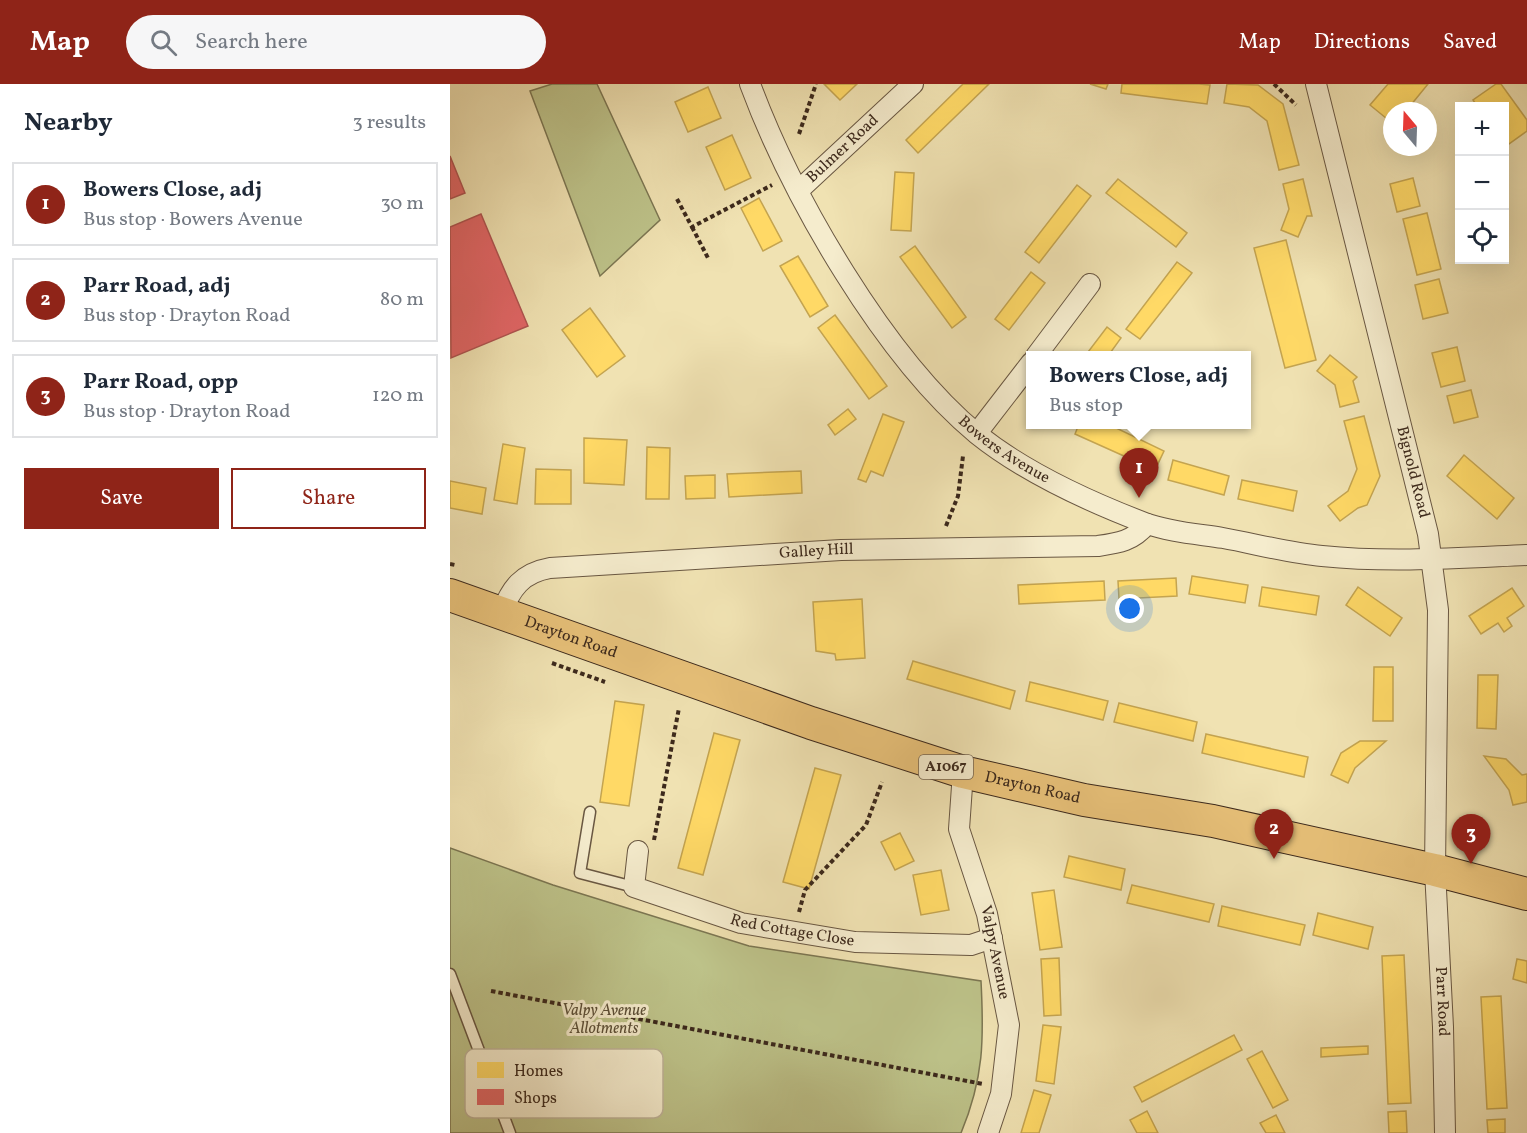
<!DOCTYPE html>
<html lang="en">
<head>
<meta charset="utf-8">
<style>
  body { margin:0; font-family:Vollkorn,serif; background:#f6f6f7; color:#1f2937 }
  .controls { position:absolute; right:18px; top:18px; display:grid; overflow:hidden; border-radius:0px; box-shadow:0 6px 24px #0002 }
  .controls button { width:54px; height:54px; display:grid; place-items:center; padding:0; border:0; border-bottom:2px solid #e0e1e3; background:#fff; color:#1f2937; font:30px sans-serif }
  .compass { position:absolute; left:933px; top:18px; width:54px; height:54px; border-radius:50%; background:#fff; box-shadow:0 6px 24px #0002; rotate:341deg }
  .you { position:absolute; left:680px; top:525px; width:21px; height:21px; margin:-15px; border:4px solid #fff; border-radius:50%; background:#1a73e8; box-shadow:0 0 0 9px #1a73e833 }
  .badge { display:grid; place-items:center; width:39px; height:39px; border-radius:50%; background:#8f2418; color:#fff; font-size:20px; font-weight:700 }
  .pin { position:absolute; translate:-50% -50px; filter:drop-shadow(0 2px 3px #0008) }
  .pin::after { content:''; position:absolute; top:32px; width:21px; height:18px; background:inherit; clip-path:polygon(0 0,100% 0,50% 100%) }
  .popup { position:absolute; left:576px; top:267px; width:225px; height:78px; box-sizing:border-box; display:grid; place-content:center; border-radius:0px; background:#fff; filter:drop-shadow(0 2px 4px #0005); font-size:20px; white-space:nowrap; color:#747a83 }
  .popup b { font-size:22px; color:#1f2937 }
  .popup::after { content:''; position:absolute; left:50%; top:100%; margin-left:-12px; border:12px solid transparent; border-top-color:#fff }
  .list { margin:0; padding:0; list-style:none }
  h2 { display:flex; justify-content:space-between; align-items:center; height:78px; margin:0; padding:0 24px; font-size:26px }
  h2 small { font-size:20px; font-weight:400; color:#747a83 }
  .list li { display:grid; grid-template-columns:39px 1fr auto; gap:18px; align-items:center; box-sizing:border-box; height:84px; margin:0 12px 12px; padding:0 12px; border:2px solid #e0e1e3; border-radius:0px }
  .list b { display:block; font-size:22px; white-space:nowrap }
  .list p { margin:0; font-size:20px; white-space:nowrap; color:#747a83 }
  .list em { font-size:20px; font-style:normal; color:#747a83 }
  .actions { display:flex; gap:12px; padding:18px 24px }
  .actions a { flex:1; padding:14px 0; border:2px solid #8f2418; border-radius:0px; text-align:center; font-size:21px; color:#8f2418 }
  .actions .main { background:#8f2418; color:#fff }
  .icon { flex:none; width:33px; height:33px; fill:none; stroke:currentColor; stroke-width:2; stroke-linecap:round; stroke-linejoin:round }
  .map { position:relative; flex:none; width:1077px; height:1049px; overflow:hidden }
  header { display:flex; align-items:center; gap:36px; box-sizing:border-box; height:84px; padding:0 30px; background:#8f2418; color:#fff }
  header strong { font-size:28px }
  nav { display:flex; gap:33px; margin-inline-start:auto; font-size:21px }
  .search { width:420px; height:54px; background:#f6f6f7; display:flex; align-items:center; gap:15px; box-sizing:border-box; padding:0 21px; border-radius:33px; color:#747a83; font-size:22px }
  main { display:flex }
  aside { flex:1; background:#fff }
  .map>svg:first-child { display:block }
</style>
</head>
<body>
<header>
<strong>Map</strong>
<div class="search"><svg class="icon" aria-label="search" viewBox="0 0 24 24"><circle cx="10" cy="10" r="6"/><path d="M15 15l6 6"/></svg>Search here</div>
<nav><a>Map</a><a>Directions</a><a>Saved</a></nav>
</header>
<main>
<aside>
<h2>Nearby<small>3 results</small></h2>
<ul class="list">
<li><span class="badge">1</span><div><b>Bowers Close, adj</b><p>Bus stop · Bowers Avenue</p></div><em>30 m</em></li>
<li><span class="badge">2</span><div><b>Parr Road, adj</b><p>Bus stop · Drayton Road</p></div><em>80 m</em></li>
<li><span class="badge">3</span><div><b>Parr Road, opp</b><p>Bus stop · Drayton Road</p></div><em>120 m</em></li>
</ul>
<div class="actions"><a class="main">Save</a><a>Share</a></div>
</aside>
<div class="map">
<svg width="1077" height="1049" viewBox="0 0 1077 1049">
  <rect width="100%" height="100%" fill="#f0e2b2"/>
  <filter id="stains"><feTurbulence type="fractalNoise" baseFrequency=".00333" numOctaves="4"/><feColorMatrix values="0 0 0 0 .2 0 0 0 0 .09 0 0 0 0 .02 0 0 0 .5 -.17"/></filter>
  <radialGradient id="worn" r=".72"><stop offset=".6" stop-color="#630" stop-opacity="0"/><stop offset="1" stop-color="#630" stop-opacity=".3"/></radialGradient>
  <g fill="#bdc289" stroke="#7c7652" stroke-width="1.5">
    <polygon points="102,0 147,0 210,136 150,192 80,7"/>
    <path d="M0,764L103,801L299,862L531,897C534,955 534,994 511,1049H0Z"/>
  </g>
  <g fill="#ffd966" stroke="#c4a450" stroke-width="1.5">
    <polygon points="374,0 407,0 390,16"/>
    <polygon points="513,0 539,0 468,69 456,56"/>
    <polygon points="640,0 658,0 656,5"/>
    <polygon points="672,0 749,0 760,1 757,20 671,9"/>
    <polygon points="777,0 808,1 833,20 849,81 829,86 817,37 799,23 774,19"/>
    <polygon points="938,0 978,0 956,27 942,27 942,39 920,21"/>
    <polygon points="1046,0 1051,0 1077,36 1077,47 1056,62 1054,22 1027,22 1023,16"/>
    <polygon points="258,3 271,34 238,48 225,18"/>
    <polygon points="282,51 301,94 275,106 256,63"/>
    <polygon points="445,88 464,89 461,147 441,146"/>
    <polygon points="963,94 970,122 947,128 940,100"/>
    <polygon points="668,95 737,149 726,163 656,109"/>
    <polygon points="853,95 862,132 857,132 848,153 831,146 839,125 833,100"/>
    <polygon points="627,101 641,112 589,179 575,168"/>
    <polygon points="309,114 332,157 313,167 291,124"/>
    <polygon points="977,129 991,185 967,191 953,135"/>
    <polygon points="836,156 866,276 835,284 804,164"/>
    <polygon points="465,162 516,233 502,244 450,173"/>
    <polygon points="348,172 378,222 360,233 330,182"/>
    <polygon points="727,178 742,189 690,255 676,245"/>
    <polygon points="581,188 595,199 559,246 545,235"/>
    <polygon points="989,195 998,229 973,235 965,201"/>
    <polygon points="140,224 175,272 147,293 112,246"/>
    <polygon points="385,231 437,302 419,315 368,244"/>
    <polygon points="657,243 671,254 658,272 635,272"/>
    <polygon points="1007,263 1015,297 991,303 982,269"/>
    <polygon points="880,271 907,293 903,297 909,318 890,323 885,301 867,287"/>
    <polygon points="1021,306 1028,333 1004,339 997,312"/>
    <polygon points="398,325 406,335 385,351 378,341"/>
    <polygon points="433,330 454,338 433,392 421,387 416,398 408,395"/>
    <polygon points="914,332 930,392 917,421 908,424 890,437 878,422 898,407 907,385 894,337"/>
    <polygon points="629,340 658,340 714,367 705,386 625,350"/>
    <polygon points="134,354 177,356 174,401 134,399"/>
    <polygon points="53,360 75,364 67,420 44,416"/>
    <polygon points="197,363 220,364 219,415 196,415"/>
    <polygon points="1014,371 1064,414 1047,435 997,392"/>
    <polygon points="723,376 779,392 774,411 718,396"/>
    <polygon points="86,385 121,386 121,420 85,420"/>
    <polygon points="351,387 352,409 279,413 277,390"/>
    <polygon points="265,391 265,414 236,415 235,392"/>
    <polygon points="792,396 847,407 843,427 788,415"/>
    <polygon points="0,397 36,404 32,430 0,424"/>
    <polygon points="742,492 798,501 795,519 739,510"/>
    <polygon points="726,494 727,512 669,515 668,497"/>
    <polygon points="654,497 655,516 569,520 568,501"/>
    <polygon points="812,503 869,512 866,531 809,522"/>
    <polygon points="908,503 952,534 940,552 896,521"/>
    <polygon points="1062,504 1074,522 1057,534 1062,542 1054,548 1048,539 1031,550 1019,532"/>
    <polygon points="412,515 415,574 386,576 385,570 366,567 363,518"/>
    <polygon points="463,577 565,607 560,625 457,595"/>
    <polygon points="924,583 943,583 943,637 923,637"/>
    <polygon points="1028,591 1048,591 1046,645 1027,644"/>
    <polygon points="580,598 658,617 653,636 576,617"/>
    <polygon points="165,617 194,621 179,722 150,718"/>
    <polygon points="669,619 747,638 743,657 664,638"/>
    <polygon points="264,649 290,656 253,791 228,784"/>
    <polygon points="756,650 858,673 854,693 752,669"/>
    <polygon points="910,657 936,657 905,684 898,699 881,691 891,669"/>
    <polygon points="1034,672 1056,675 1072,691 1077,690 1077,718 1063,721 1059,706"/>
    <polygon points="365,684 391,691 359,805 333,798"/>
    <polygon points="450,749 464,777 445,786 431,758"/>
    <polygon points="619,772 675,785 671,806 614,793"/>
    <polygon points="491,786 499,826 471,831 463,791"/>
    <polygon points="682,801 764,820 759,838 677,819"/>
    <polygon points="604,806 612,863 590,866 582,809"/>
    <polygon points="772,822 855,841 850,861 768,842"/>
    <polygon points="868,829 923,843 918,865 863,851"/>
    <polygon points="954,871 961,1019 938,1020 932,872"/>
    <polygon points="609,874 611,931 594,932 591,875"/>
    <polygon points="1067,875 1077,877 1077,899 1063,895"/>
    <polygon points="1051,912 1057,1024 1037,1025 1031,913"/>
    <polygon points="593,941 611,943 604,1000 586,997"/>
    <polygon points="784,951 792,966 692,1018 684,1003"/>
    <polygon points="918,962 918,970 871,973 871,964"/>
    <polygon points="812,967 838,1016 823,1024 797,975"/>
    <polygon points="584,1006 601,1011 589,1049 571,1049"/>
    <polygon points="697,1027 708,1049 687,1049 680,1036"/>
    <polygon points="956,1027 957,1049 939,1049 938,1028"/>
    <polygon points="826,1031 835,1049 816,1049 810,1039"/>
    <polygon points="1055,1035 1055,1049 1038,1049 1037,1036"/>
  </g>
  <g fill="#e06666" stroke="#af5450" stroke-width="1.5">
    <polygon points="0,72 15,109 0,115"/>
    <polygon points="31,130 78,242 1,274 0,143"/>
  </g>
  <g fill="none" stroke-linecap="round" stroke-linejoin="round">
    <defs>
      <g id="service">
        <polyline points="140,728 130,789 184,803"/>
        <polyline points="0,890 60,1049"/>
      </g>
      <g id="minor">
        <path id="s1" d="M300,0C342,113 434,273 527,350C573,387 640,418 695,439C719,448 748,450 773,454C806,460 839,469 872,472C940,479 1009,474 1077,471"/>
        <path id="s2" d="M866,0L978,450L988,526L985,786L993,943L995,1049"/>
        <path id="s3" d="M349,106L463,0"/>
        <polyline points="586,272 640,200"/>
        <polyline points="527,349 581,279"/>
        <path id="s4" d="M51,530C61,504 72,489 100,484L391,466L648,462C669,459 683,457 697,440"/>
        <path id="s5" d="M513,688L509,745L537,830L559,941L551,1010L538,1049"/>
        <path id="s6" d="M188,767L184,803L291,839L405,858L521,861L542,854"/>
      </g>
      <g id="primary">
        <path id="s7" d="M0,511L361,639L513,688L634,716L763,737L985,786L1077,810"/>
      </g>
    </defs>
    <use href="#service" stroke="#695742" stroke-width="13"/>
    <use href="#minor" stroke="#695742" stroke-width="22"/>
    <use href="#primary" stroke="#3c291c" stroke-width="34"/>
    <g stroke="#3c291c" stroke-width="4" stroke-dasharray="4.5 3" stroke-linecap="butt">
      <polyline points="824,0 846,21"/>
      <polyline points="349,50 366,0"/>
      <polyline points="227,115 242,143 322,101"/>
      <polyline points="242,143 259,176"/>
      <polyline points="496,442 508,412 513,372"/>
      <polyline points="0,480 5,481"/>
      <polyline points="102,579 155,598"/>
      <polyline points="204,756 229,624"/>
      <polyline points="349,828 355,806 416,741 432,698"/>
      <polyline points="41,907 533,1000"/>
    </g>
    <use href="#service" stroke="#f5eccd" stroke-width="10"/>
    <use href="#minor" stroke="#f5eccd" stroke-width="20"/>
    <use href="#primary" stroke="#e8c179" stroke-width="32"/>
  </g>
  <g text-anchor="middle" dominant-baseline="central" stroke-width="6" stroke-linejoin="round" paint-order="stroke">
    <rect fill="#f5eccd" stroke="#746451" stroke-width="1.5" x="469" y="671" width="54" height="24" rx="4.5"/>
    <g font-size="15" font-weight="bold" fill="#3c291c">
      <text x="496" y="683">A1067</text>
    </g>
    <g font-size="16" fill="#3c291c" stroke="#f5eccd">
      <text stroke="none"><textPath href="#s3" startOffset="60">Bulmer Road</textPath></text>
      <text stroke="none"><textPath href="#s1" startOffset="452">Bowers Avenue</textPath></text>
      <text stroke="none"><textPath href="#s2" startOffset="400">Bignold Road</textPath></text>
      <text stroke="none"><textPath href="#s4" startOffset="338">Galley Hill</textPath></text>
      <text stroke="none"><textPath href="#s7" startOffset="128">Drayton Road</textPath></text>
      <text stroke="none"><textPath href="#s7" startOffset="614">Drayton Road</textPath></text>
      <text stroke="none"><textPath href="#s6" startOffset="201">Red Cottage Close</textPath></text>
      <text stroke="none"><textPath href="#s5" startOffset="186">Valpy Avenue</textPath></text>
      <text stroke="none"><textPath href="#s2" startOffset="932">Parr Road</textPath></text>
    </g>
    <g font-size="16" font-style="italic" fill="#5c4f37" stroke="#f5eccd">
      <text x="154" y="927">Valpy Avenue<tspan x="154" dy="18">Allotments</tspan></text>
    </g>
  </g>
  <rect x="15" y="965" width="198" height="69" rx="9" fill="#f5eccd" stroke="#beb298" stroke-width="1.5"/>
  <rect x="27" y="978" width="27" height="16" fill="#ffd966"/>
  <rect x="27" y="1005" width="27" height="16" fill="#e06666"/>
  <g font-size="16" fill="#3c291c">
    <text x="64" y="992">Homes</text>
    <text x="64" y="1019">Shops</text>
  </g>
  <rect width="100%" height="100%" filter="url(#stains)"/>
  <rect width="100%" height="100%" fill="url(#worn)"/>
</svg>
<div class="controls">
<button>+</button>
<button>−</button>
<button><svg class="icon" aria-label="locate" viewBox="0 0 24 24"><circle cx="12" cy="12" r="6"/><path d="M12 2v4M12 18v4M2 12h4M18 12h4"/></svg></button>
</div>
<svg class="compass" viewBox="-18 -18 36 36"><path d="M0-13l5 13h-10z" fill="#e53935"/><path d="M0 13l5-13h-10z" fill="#747a83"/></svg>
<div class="you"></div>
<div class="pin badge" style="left:689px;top:414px">1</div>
<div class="popup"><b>Bowers Close, adj</b>Bus stop</div>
<div class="pin badge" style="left:824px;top:775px">2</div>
<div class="pin badge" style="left:1021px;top:780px">3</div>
</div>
</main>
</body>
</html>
